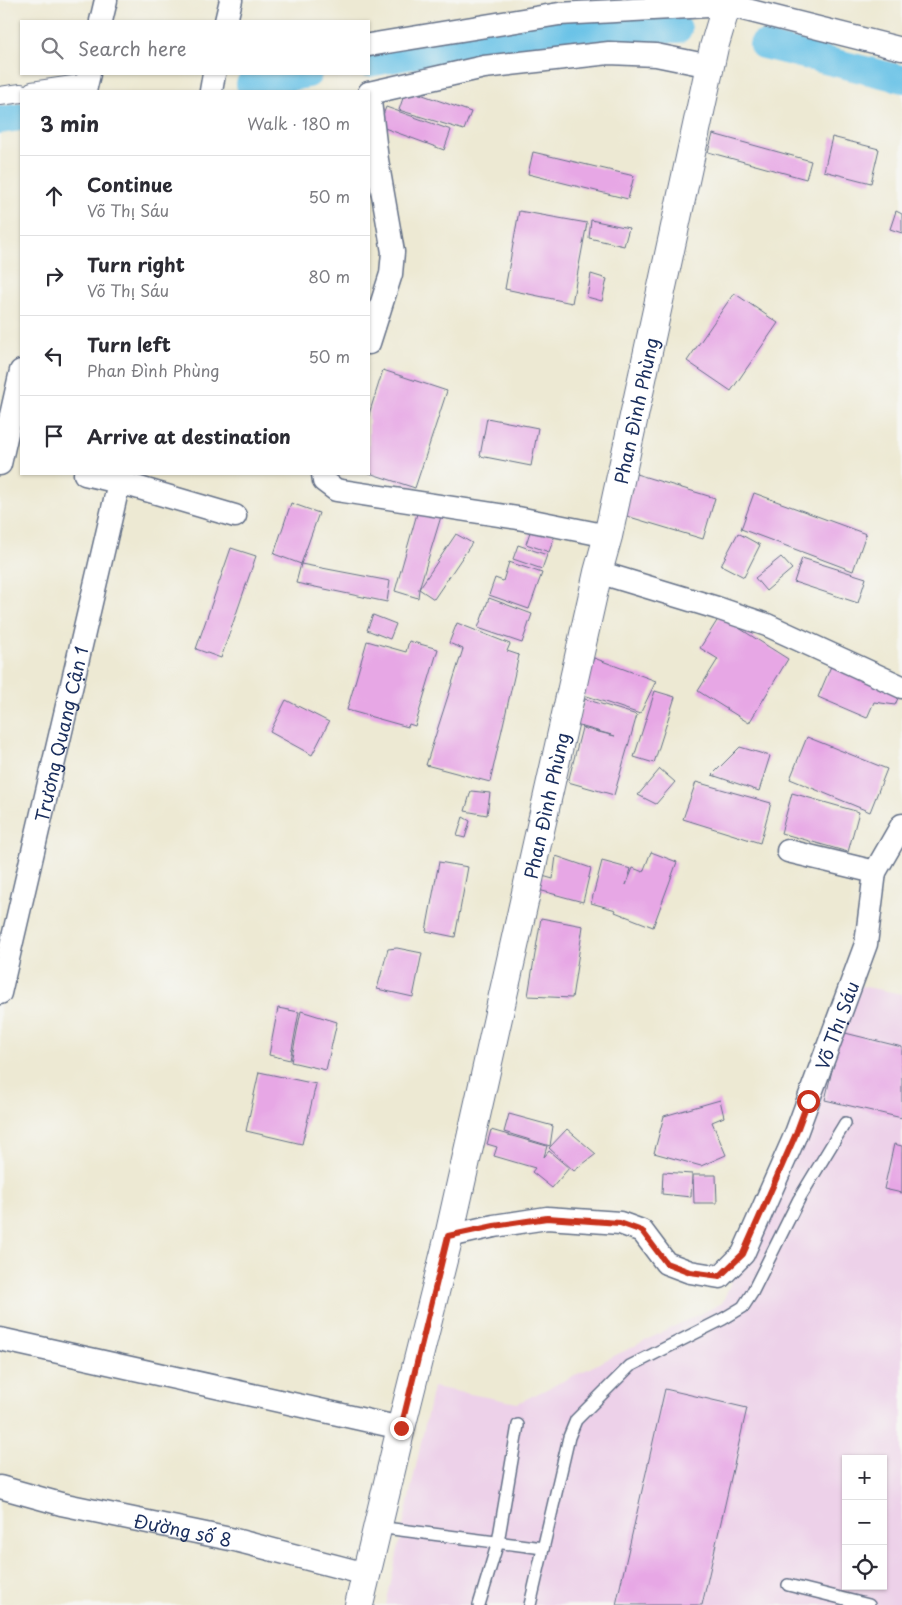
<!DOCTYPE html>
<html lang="en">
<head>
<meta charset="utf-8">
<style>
  body { margin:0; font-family:"Playpen Sans",sans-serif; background:#f7f7f7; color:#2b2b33 }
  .controls { position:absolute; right:15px; bottom:15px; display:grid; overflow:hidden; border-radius:0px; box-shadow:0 1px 4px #0004 }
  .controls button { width:45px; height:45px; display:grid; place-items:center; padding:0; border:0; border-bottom:1px solid #e1e1e2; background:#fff; color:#2b2b33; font:25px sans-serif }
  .stop { position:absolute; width:15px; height:15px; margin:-11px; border:4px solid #c8321e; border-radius:50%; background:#fff }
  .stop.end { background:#c8321e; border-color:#fff; box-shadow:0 1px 5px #0008 }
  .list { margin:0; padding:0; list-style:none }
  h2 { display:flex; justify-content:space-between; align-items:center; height:65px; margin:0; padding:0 20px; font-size:21px }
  h2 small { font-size:16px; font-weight:400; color:#7c7c81 }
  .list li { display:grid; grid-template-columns:32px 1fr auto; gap:15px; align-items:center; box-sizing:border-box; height:80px; padding:0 20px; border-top:1px solid #e1e1e2 }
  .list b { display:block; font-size:19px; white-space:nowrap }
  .list p { margin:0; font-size:16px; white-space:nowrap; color:#7c7c81 }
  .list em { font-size:16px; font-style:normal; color:#7c7c81 }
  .icon { flex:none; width:28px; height:28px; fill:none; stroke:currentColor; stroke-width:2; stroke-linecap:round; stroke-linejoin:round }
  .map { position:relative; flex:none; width:902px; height:1605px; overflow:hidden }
  .search { position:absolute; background:#fff; box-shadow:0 1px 4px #0004; left:20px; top:20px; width:350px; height:55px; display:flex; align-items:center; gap:12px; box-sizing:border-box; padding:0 18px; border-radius:0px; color:#7c7c81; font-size:19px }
  .panel { position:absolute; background:#fff; box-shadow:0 1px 4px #0004; left:20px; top:90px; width:350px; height:385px; border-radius:0px }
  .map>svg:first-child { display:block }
</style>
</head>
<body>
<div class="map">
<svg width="902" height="1605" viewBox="0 0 902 1605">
  <rect width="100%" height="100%" fill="#f6f6f2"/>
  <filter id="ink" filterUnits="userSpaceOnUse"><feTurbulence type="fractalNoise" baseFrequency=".02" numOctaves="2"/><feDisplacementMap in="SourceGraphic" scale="10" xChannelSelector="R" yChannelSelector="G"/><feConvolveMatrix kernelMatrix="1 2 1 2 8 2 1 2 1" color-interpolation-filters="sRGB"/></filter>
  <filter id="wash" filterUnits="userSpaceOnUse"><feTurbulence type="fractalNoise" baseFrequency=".0096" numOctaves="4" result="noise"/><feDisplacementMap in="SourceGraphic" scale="20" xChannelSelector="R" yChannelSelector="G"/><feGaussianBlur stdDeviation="1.12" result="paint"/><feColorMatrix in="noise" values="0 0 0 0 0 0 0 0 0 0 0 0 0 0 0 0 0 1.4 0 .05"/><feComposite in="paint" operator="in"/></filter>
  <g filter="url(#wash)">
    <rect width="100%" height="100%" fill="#ede9d3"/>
    <path fill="#edd1e9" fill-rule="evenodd" d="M861,986L902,994V1605H386L433,1387L518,1403L722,1303ZM846,1459H883V1586H846Z"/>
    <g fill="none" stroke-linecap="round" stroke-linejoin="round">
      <g stroke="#6ac3e7" stroke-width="28">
        <polyline points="763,45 902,79"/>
        <polyline points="369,63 561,28 678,29"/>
        <polyline points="250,84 308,74"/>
        <polyline points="0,120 21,117"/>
      </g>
    </g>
    <g id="blocks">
      <g fill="#e7a7e5">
        <polygon points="406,89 471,112 464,130 399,110"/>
        <polygon points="386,107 451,130 444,150 379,126"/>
        <polygon points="713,134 811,161 806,179 708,152"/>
        <polygon points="832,137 879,149 871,183 824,171"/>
        <polygon points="533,152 634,176 628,199 528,174"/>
        <polygon points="519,211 587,223 572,303 505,289"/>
        <polygon points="896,211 902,214 902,233 890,229"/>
        <polygon points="591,220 629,228 624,246 589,238"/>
        <polygon points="591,274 607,279 602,301 587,297"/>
        <polygon points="734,293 778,323 731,391 687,361"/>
        <polygon points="383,370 447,391 415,488 369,473 369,414"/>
        <polygon points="487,418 538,428 531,466 480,456"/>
        <polygon points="636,474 715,498 703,539 623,515"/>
        <polygon points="754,493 866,534 853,571 741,529"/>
        <polygon points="291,503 319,513 301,564 274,554"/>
        <polygon points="420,503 443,510 419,589 418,598 395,591"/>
        <polygon points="532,526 555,535 549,552 526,544"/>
        <polygon points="738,533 760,545 744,577 721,565"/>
        <polygon points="456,534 472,543 434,599 419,589"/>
        <polygon points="518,545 547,555 542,569 513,559"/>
        <polygon points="231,548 256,556 221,658 196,649"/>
        <polygon points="781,557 792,569 766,591 755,578"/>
        <polygon points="802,558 866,578 858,603 794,582"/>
        <polygon points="509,562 542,573 529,609 489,595 495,578 503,581"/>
        <polygon points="301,564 390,581 387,602 296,583"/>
        <polygon points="489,598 532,614 522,643 478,628"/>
        <polygon points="373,615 396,624 390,639 367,630"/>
        <polygon points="720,616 788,659 749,723 698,691 718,659 700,648"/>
        <polygon points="457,623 510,644 507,651 519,655 490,782 426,765 463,649 449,643"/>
        <polygon points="367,641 406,652 409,641 438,649 415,726 409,724 408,727 347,710"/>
        <polygon points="594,658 656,681 640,714 581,694"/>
        <polygon points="834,659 902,689 895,705 874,702 867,718 818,697"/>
        <polygon points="655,691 675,697 654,763 634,757"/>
        <polygon points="585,699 637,715 614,795 568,782 582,728 615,736 576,725"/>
        <polygon points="286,700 329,722 312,755 270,732"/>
        <polygon points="807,737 887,769 870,812 790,779"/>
        <polygon points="740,747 770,756 759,791 712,775"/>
        <polygon points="660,769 675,782 656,804 638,795"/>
        <polygon points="696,782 771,803 760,843 683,819"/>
        <polygon points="471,791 490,793 487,815 465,811"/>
        <polygon points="792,793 859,812 848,852 781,833"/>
        <polygon points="463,817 470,821 465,838 457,836"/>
        <polygon points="651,852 677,862 653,927 615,912 616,910 591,903 602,861 631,869 626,885 633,868 643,872"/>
        <polygon points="556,856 591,868 583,902 535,889 539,875 553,879"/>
        <polygon points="439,862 468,867 455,937 426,931"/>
        <polygon points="541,918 583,926 572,998 528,996"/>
        <polygon points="397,948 422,953 413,997 377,989 388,949"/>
        <polygon points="278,1008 299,1012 290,1060 269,1055"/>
        <polygon points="301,1011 337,1022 326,1070 291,1062"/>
        <polygon points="841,1032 902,1047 902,1118 825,1100"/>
        <polygon points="259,1072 316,1084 302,1144 246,1131"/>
        <polygon points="720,1100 724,1117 712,1122 726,1155 701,1166 654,1153 664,1116"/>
        <polygon points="509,1114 553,1126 550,1146 504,1132"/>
        <polygon points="567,1129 596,1154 574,1171 549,1148"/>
        <polygon points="491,1130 547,1146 544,1157 549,1151 569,1168 552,1188 532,1172 535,1168 494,1156 497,1147 487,1144"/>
        <polygon points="894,1144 902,1146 902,1193 884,1189"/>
        <polygon points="663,1172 692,1174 691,1197 662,1194"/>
        <polygon points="693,1175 716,1175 717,1203 694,1203"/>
        <polygon points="665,1389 747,1408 702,1605 616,1605"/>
      </g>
    </g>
  </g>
  <g filter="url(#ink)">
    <use href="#blocks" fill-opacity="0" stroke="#647087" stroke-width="1"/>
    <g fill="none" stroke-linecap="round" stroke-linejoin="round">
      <defs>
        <g id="service">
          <polyline points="377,1527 543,1548"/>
          <polyline points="788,1585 869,1605"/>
          <polyline points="479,1605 498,1542 518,1425"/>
          <polyline points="530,1605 569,1437 576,1420 630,1366 723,1319 743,1307 752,1293 799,1199 845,1123"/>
        </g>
        <g id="pedestrian">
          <polyline points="32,91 87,83"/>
          <polyline points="0,96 21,93"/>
        </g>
        <g id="minor">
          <polyline points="101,21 106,0"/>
          <polyline points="226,21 231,0"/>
          <polyline points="369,45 559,14 727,5 902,49"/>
          <polyline points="85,91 89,74"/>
          <polyline points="211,91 214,74"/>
          <polyline points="369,93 484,67 609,53 656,55 710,66"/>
          <polyline points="369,343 391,274 393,252 377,160 369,93"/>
          <polyline points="0,464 21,371"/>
          <polyline points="85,474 119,482 235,516"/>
          <polyline points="323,474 324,481 336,490 518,518 608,536"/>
          <polyline points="598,572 717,608 767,625 902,687"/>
          <polyline points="788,851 875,872"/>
          <path id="s1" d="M0,993L121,474"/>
          <path id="s2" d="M449,1236L494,1226L547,1218L620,1223L642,1231L666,1263L690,1272L720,1277L743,1254L795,1136L866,944L875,872L902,825"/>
          <polyline points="0,1339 401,1428"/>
          <path id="s3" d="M0,1487L61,1504L235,1540L366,1574"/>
        </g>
        <g id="tertiary">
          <path id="s4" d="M359,1605L401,1428L449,1236L598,572L608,536L714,47L728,0"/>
        </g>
      </defs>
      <use href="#service" stroke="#647087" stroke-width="14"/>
      <use href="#pedestrian" stroke="#647087" stroke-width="20"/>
      <use href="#minor" stroke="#647087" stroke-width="25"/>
      <use href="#tertiary" stroke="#647087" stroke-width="30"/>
      <use href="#service" stroke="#fff" stroke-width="11"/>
      <use href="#pedestrian" stroke="#fff" stroke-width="18"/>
      <use href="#minor" stroke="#fff" stroke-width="22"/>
      <use href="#tertiary" stroke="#fff" stroke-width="28"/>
    </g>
  </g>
  <g fill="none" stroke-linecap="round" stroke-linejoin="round" filter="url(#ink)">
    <polyline stroke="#c8321e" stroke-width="6" points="401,1428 448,1236 494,1226 547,1218 620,1223 642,1231 666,1263 690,1272 720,1276 743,1254 795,1136 808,1101"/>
  </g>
  <g text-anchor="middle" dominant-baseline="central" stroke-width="4" stroke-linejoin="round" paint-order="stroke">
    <g font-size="18" fill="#1b2f5e" stroke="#f6f6f2">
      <text stroke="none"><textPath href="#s4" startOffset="1226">Phan Đình Phùng</textPath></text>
      <text stroke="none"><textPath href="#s1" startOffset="266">Trương Quang Cận 1</textPath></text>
      <text stroke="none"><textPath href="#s4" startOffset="821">Phan Đình Phùng</textPath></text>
      <text stroke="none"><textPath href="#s2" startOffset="572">Võ Thị Sáu</textPath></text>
      <text stroke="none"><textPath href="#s3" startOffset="188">Đường số 8</textPath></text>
    </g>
  </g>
</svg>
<div class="controls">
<button>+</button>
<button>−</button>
<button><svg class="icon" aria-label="locate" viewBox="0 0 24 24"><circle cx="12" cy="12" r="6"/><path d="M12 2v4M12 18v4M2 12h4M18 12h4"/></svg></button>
</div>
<div class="stop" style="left:808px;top:1101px"></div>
<div class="stop end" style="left:401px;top:1428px"></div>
<div class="search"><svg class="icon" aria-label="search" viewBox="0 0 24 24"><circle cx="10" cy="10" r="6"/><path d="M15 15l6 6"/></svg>Search here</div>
<section class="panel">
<h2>3 min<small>Walk · 180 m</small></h2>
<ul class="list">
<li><svg class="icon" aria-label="ahead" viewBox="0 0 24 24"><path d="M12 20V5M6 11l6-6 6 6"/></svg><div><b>Continue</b><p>Võ Thị Sáu</p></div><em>50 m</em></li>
<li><svg class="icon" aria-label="right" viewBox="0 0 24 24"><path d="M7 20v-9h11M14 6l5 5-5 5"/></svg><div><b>Turn right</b><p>Võ Thị Sáu</p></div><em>80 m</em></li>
<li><svg class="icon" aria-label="left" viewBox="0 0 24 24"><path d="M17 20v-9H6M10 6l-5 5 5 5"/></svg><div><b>Turn left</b><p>Phan Đình Phùng</p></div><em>50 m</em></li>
<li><svg class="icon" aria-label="arrive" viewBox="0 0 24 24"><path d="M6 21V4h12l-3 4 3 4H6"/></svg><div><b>Arrive at destination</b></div></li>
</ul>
</section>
</div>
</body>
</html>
